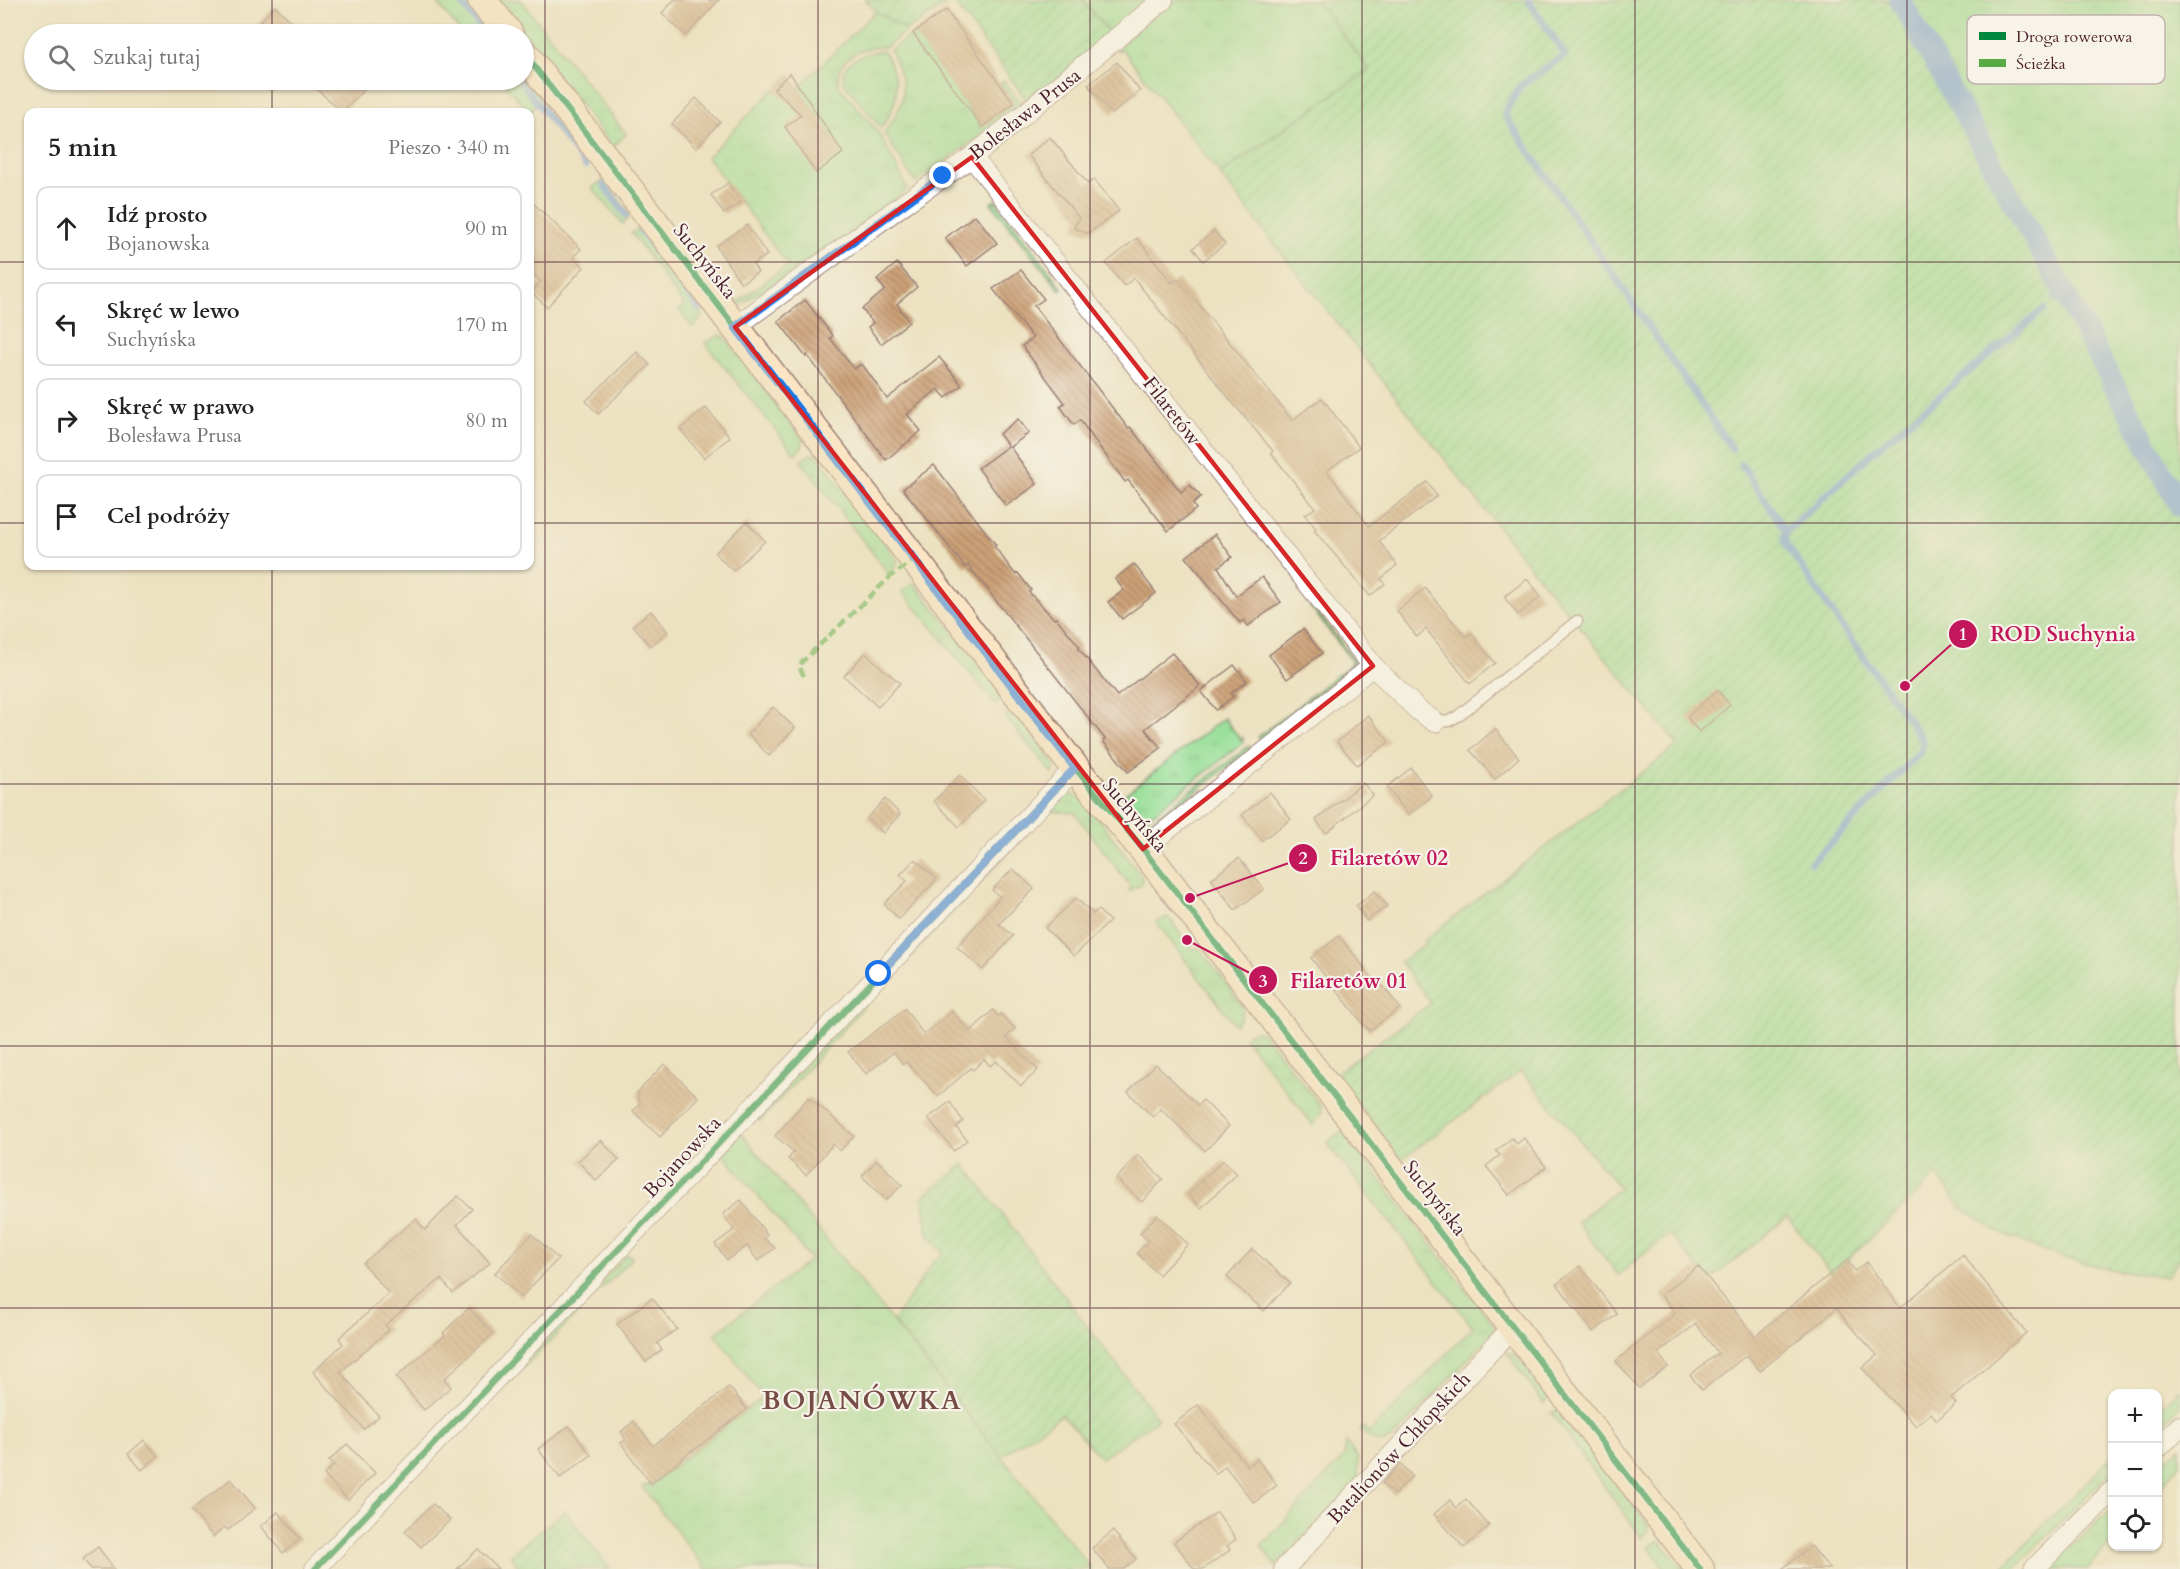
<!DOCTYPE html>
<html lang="pl">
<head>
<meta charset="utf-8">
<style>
  body { margin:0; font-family:Cardo,serif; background:#f2f2f2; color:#222 }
  .controls { position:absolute; right:18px; bottom:18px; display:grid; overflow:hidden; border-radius:12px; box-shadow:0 2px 4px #0004 }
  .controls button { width:54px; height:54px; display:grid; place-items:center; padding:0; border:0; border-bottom:2px solid #e0e0e0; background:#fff; color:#222; font:30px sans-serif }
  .stop { position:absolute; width:18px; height:18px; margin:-14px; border:4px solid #1a73e8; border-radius:50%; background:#fff }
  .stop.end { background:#1a73e8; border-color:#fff; box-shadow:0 2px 6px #0008 }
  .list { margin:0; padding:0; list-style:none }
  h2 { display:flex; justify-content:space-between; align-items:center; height:78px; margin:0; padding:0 24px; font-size:26px }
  h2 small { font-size:20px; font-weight:400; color:#767676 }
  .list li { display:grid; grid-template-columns:39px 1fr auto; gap:18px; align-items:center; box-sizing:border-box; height:84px; margin:0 12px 12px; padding:0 12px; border:2px solid #e0e0e0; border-radius:12px }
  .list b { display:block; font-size:22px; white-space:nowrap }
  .list p { margin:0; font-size:20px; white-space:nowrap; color:#767676 }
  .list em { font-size:20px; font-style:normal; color:#767676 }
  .icon { flex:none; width:33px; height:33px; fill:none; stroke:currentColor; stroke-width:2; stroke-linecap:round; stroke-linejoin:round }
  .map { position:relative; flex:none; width:2180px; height:1569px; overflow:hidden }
  .search { position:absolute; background:#fff; box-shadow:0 2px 4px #0004; left:24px; top:24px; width:510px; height:66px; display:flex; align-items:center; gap:15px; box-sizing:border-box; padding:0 21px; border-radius:33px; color:#767676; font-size:22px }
  .panel { position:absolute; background:#fff; box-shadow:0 2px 4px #0004; left:24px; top:108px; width:510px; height:462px; border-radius:12px }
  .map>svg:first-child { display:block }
</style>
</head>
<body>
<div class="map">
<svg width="2180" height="1569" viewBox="0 0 2180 1569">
  <defs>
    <pattern id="grass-tufts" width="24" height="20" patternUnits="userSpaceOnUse" patternTransform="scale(1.5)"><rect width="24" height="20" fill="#97df98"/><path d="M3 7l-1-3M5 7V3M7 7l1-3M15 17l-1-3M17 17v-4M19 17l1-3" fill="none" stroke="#84bf83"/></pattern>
    <pattern id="garden-furrows" width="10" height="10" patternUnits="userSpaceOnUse" patternTransform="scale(1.5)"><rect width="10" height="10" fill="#97df98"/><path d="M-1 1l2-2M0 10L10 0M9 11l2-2" fill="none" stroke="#84bf83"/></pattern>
    <pattern id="building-back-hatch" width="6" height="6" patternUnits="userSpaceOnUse" patternTransform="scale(1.5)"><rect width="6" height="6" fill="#cca177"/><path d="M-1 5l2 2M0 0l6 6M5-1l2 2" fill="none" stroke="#a88362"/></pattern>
  </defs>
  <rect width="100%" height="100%" fill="#f7f3e8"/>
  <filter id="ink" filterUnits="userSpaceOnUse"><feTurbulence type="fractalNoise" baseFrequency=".0167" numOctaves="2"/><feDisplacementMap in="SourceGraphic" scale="12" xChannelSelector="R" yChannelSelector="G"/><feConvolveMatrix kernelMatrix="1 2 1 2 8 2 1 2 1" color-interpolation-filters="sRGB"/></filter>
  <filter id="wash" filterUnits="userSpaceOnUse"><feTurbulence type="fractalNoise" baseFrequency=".008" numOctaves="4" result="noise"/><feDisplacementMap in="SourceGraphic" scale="24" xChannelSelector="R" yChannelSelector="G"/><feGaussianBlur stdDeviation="1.35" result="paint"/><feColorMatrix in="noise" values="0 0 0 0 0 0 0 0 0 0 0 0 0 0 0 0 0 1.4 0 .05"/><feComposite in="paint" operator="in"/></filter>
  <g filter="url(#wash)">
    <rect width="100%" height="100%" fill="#ece2c1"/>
    <g fill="url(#grass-tufts)" stroke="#707f62" stroke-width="1.5">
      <polygon points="435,0 467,0 493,34 462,34"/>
      <polygon points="499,0 521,0 626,134 613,147"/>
      <polygon points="1082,0 1153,0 1111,35"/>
      <polygon points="1174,0 1316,0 1369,69 1220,174 1122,49 1118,51 1116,47"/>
      <polygon points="1907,0 2180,0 2180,493"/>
      <path d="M876,11L907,30C901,34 892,44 885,47C881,48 875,47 871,48C851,52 834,64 839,86L879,133L908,189C855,232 797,268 740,305L735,304L788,265L707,157L774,89L786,100Z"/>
      <path d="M914,33L982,127L1014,103L1000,84L1004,81L1022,104L1019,108L915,183L884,133C909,101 907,86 890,50Z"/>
      <path d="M883,51C888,56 890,63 892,69C901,92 895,109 881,128L844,83C837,61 867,52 883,51Z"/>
      <polygon points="524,73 541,95 530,113 501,80 524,80"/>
      <polygon points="602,181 606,182 631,215 623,224 592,188"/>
      <polygon points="995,200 1062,288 1060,290 991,203"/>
      <polygon points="642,227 703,310 700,320 692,327 679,310 684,305 631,233"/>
      <polygon points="721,335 725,337 803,440 802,447 795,454 705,343"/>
      <polygon points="810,454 818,456 897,559 898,564 889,574 801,461"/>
      <polygon points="912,583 915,584 1006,697 996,705 902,591"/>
      <polygon points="1311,603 1354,660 1351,668 1261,740 1258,737 1349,666 1352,661 1310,606"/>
      <polygon points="1015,710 1055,765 1053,774 1005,717"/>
      <polygon points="1224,718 1241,740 1243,738 1243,743 1143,821 1134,819 1119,799"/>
      <polygon points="1249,746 1250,750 1152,825 1147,824"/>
      <polygon points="1073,795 1084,799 1142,877 1142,884 1129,891 1130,886 1075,813 1049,811 893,974 1061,796"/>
      <polygon points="1168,917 1192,949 1200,948 1243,1007 1241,1018 1235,1025 1156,922"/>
      <polygon points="869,994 873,996 760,1121 756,1118"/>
      <polygon points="1256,1031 1263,1033 1321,1106 1322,1112 1313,1125 1244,1037 1249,1033"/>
      <polygon points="1340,1132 1345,1134 1491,1321 1494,1328 1491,1335 1392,1439 1380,1443 1367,1436 1360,1430 1364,1427 1369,1433 1473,1327 1327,1143"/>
      <polygon points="741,1133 1092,1569 706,1569 642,1487 651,1484 763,1397 715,1334 811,1259 722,1153"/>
      <polygon points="629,1255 632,1258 495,1397 495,1394 625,1256"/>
      <polygon points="1507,1353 1514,1354 1547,1392 1548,1400 1544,1404"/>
      <polygon points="2180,1388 2180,1406 2158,1428 2158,1411"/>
      <polygon points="1559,1409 1649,1525 1648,1531 1642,1538 1551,1413"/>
      <polygon points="1346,1442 1358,1458 1358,1481 1276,1566 1261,1546 1344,1457"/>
      <polygon points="2180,1447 2180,1464 2158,1489 2158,1467"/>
      <polygon points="2112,1456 2112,1471 2014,1569 2001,1569"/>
      <polygon points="2112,1509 2112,1541 2088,1569 2050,1569 2064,1553"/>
      <polygon points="1659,1540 1684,1569 1665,1569 1649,1548"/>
    </g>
    <g fill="url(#garden-furrows)" stroke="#707f62" stroke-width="1.5">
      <polygon points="865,0 1082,0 1111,35 1028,102 957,6 951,1 907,30 876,11"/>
      <polygon points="1316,0 1896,0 2180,513 2180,1257 2167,1277 2114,1270 2063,1258 1998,1232 1962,1208 1937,1175 1847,1260 1831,1273 1787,1217 1709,1281 1670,1234 1618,1275 1577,1222 1620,1188 1521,1071 1401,1160 1335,1074 1431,1003 1400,962 1424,944 1423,941 1678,745 1530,567 1220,175 1369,69"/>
      <polygon points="964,1164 1158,1419 1101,1458 1062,1415 1001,1456 893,1321 934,1261 943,1253 928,1235 923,1196"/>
      <polygon points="565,1511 610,1569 520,1569 510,1555"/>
    </g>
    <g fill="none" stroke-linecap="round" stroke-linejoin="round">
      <g stroke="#6e9dd7" stroke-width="7">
        <polyline points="459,0 486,34"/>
        <polyline points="1528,0 1565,55 1520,86 1504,114 1732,449"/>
        <polyline points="520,80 586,166"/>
        <polyline points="604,185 626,215"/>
        <polyline points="641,231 699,309"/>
        <polyline points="2055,299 2064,292"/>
        <polyline points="1741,464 1786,531"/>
        <polyline points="1811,863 1921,751 1923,744 1920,736 1840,624 1786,544 1784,537 1786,531 1880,446 2044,309"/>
      </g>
      <polyline stroke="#6e9dd7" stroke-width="22" points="1900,0 2064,292 2180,506"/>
    </g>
    <g id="blocks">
      <g fill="url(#building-back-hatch)">
        <polygon points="674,0 719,0 686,36 662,13"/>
        <polygon points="275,6 292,22 280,34 248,34"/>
        <polygon points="946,10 1014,103 982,127 913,33"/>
        <polygon points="1117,62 1140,91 1112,114 1088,85"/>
        <polygon points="790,73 843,153 816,173 785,127 801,115 774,89"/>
        <polygon points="307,80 374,80 342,112"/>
        <polygon points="696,98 720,122 696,148 672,124"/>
        <polygon points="1050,137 1088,184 1094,179 1119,211 1091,231 1086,233 1074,228 1079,218 1028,155"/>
        <polygon points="728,183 741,203 724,214 711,195"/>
        <polygon points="530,200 581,249 573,257 584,267 547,307 531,292 541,282 530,271"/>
        <polygon points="975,215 997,243 967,266 945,238"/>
        <polygon points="747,225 767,255 753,264 758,272 741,283 716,246"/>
        <polygon points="1214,231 1225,244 1203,261 1193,248"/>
        <polygon points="1137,238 1172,283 1178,279 1292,420 1322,398 1359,447 1327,471 1369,526 1427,482 1437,496 1379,541 1397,565 1381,579 1385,584 1370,596 1314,530 1316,528 1305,515 1315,508 1271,453 1273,451 1232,402 1134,278 1124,286 1106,263"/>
        <polygon points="897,263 917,287 897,304 909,322 881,344 868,327 873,323 862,309 885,290 877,280"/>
        <polygon points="1021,270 1044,299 1034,306 1128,428 1130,427 1181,492 1190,485 1201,497 1193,504 1196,509 1168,531 1128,480 1125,482 1080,420 1074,425 1060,406 1065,403 1022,346 1033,338 993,289"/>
        <polygon points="805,300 833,336 830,338 854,369 862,364 887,399 939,357 962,385 946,398 938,389 907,414 921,431 886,460 807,355 806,357 778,321"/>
        <polygon points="637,352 650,365 598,414 586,401"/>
        <polygon points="706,408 730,437 704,458 680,429"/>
        <polygon points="1018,419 1029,433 1010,447 1037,484 1006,506 978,468 1008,446 999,434"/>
        <polygon points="934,465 996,545 994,546 1015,574 1018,573 1031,590 1029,592 1054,619 1056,618 1080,647 1078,648 1117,696 1172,653 1200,686 1145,729 1161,748 1128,772 1103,741 1105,739 968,565 965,567 903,489"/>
        <polygon points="747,522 765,541 733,571 715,553"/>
        <polygon points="1215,534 1232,557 1218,567 1236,596 1262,577 1281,602 1248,626 1244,620 1240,623 1186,557"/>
        <polygon points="1134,564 1156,593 1122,619 1108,602 1124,590 1115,579"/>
        <polygon points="1527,579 1541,596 1518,615 1504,597"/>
        <polygon points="1425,588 1466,637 1471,633 1495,663 1470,684 1426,629 1417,637 1397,611"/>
        <polygon points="651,611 668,632 650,646 633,625"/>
        <polygon points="1303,629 1322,653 1287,679 1269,655"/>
        <polygon points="865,653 900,683 878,707 844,676"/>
        <polygon points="1234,665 1247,681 1231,693 1234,696 1216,710 1201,691"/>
        <polygon points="1717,690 1730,705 1699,732 1687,717"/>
        <polygon points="773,707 795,728 769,756 748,734"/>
        <polygon points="1368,715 1389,742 1357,765 1337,742"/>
        <polygon points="1495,729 1519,758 1495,779 1470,750"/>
        <polygon points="1411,768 1432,796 1408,815 1387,787"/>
        <polygon points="960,775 984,800 959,827 934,801"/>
        <polygon points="1363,783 1373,795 1326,833 1316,820"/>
        <polygon points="1270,792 1291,819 1262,840 1242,815"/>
        <polygon points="885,799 900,814 883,833 867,818"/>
        <polygon points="1239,858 1264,889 1235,910 1211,879"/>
        <polygon points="915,859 937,879 899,919 884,904 907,881 900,875"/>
        <polygon points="1013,869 1034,889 999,924 1013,936 983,970 957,947 1000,897 992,890"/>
        <polygon points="1375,891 1387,906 1367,921 1356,906"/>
        <polygon points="1076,898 1093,914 1098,910 1110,921 1074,956 1045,928"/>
        <polygon points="1339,936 1376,983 1379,981 1400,1008 1369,1031 1311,958"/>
        <polygon points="905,1009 924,1035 952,1011 970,1032 993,1010 998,1016 1001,1014 1015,1029 1006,1037 1038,1070 1021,1086 996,1061 990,1066 984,1059 973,1070 971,1068 938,1096 906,1062 903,1064 894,1052 866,1074 848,1052"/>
        <polygon points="664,1064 698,1097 660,1137 633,1111 640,1104 637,1093"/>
        <polygon points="1156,1064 1198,1105 1203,1100 1229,1126 1205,1151 1161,1109 1153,1117 1128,1092"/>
        <polygon points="809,1097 854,1136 840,1151 833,1144 806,1175 788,1159 794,1152 775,1136"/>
        <polygon points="950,1102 963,1121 956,1127 967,1140 954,1151 928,1118"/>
        <polygon points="1512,1138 1517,1144 1524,1138 1546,1167 1509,1195 1486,1166 1500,1155 1496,1151"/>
        <polygon points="601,1140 619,1160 596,1181 578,1161"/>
        <polygon points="1138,1155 1163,1179 1142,1202 1116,1179"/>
        <polygon points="877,1160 902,1185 886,1200 862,1176"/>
        <polygon points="1223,1160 1237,1174 1201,1208 1188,1194"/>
        <polygon points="458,1196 472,1209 457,1225 490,1263 453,1293 441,1279 385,1325 389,1330 340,1372 379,1416 364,1429 313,1372 343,1344 339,1338 389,1294 363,1263 416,1219 425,1230"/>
        <polygon points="741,1200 767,1235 764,1238 775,1248 758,1261 747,1246 727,1260 715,1244 734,1230 723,1214"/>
        <polygon points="1157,1215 1188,1244 1159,1275 1137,1253 1148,1241 1140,1233"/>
        <polygon points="532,1234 558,1259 521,1297 495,1273"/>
        <polygon points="1252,1249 1290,1283 1264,1311 1227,1277"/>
        <polygon points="1963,1255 2026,1333 1951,1398 1956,1403 1937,1420 1931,1413 1916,1426 1862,1368 1877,1355 1846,1321 1837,1308 1760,1371 1747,1355 1702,1390 1690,1375 1718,1353 1696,1324 1658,1353 1668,1367 1639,1388 1616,1361 1676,1313 1661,1295 1698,1266 1755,1336 1847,1260 1855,1271 1867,1262 1900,1308"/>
        <polygon points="1580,1266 1617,1314 1593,1332 1557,1284"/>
        <polygon points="652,1298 677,1329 657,1343 662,1350 646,1362 617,1324"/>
        <polygon points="469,1308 493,1334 444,1379 451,1387 424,1410 396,1377 445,1335 443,1333"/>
        <polygon points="729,1387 747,1409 693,1451 692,1450 651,1484 621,1443 626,1440 621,1432 634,1421 653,1446"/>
        <polygon points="1198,1405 1248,1466 1257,1459 1277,1485 1254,1503 1225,1466 1216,1474 1174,1424"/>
        <polygon points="569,1426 591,1455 560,1478 538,1449"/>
        <polygon points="144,1440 158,1456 142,1470 128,1454"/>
        <polygon points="347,1444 375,1473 348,1500 324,1475 334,1465 329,1461"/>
        <polygon points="1400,1464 1412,1476 1394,1495 1382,1483"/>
        <polygon points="231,1479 255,1508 228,1530 225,1527 213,1537 191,1510"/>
        <polygon points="1466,1499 1489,1526 1464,1548 1434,1514 1450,1500 1456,1508"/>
        <polygon points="433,1504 450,1520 421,1547 405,1531"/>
        <polygon points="278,1512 300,1539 283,1553 261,1526"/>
        <polygon points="1217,1512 1236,1539 1227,1546 1230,1550 1203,1569 1194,1569 1174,1542"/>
        <polygon points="1113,1531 1136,1559 1124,1569 1109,1569 1092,1548"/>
        <polygon points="1811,1546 1830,1569 1782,1569"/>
        <polygon points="98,1547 114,1569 91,1569 83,1559"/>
        <polygon points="478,1549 498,1569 457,1569"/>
      </g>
    </g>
  </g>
  <g filter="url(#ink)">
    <use href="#blocks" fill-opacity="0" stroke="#9b8076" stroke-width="1.5"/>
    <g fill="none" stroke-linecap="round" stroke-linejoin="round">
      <defs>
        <polyline id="lane" points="1435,722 1449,721 1458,716 1577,621"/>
        <g id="street">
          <polyline points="972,157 1373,666 1419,711 1435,722"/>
          <polyline points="735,327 905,203 972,157 1163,0"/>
          <polyline points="1143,849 1373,666"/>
          <polyline points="2158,1448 2180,1426"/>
          <polyline points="315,1569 1075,768"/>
          <polyline points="1284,1569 1514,1326"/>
          <polyline points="2034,1569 2112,1491"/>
        </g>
        <g id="secondary">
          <polyline points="482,0 509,34"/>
          <polyline points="524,53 1075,768 1143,849 1700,1569"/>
        </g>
      </defs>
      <use href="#lane" stroke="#9b8076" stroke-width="13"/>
      <use href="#street" stroke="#9b8076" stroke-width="22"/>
      <use href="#secondary" stroke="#9b8076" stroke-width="31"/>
      <use href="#lane" stroke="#fff" stroke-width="10"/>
      <use href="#street" stroke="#fff" stroke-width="20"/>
      <use href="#secondary" stroke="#fce5c4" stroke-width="28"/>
      <polyline stroke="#57aa44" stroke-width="4.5" stroke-dasharray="9 4.5" stroke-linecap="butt" points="804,676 799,666 802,662 891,576 914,560"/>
      <defs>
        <g id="cycleway">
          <polyline points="524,53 1075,768 1143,849 1700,1569"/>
          <polyline points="315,1569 1075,768"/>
        </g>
      </defs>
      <use href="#cycleway" stroke="#f7f3e8" stroke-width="10"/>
      <use href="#cycleway" stroke="#00873e" stroke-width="6"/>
    </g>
  </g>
  <g fill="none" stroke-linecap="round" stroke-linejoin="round" filter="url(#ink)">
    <polyline stroke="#1a73e8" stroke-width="8" points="879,974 1075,768 735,327 943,176"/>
  </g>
  <path d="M0 0H2180V1569H0ZM972,157L1373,666L1143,849L735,327Z" fill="#ece2c1" fill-opacity=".55" fill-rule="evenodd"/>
  <path fill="none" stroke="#d62828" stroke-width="4.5" stroke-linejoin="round" d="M972,157L1373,666L1143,849L735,327Z"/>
  <path fill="none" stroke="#4a1f2b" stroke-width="1.5" stroke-opacity="0.55" d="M272,0V34M545,0V1569M818,0V1569M1090,0V1569M1362,0V1569M1635,0V1569M1907,0V1569M272,80V112M0,262H28M530,262H2180M0,523H28M530,523H2180M272,566V1569M0,784H2180M0,1046H2180M0,1308H2180"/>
  <g text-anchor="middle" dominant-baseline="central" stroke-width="4.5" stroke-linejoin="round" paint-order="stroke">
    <g font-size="20" fill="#4a1f2b" stroke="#f7f3e8">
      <text transform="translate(1025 114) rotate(-38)">Bolesława Prusa</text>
      <text transform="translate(705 261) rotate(52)">Suchyńska</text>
      <text transform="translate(1172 411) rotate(52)">Filaretów</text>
      <text transform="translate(1135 815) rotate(50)">Suchyńska</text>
      <text transform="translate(682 1157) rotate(-47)">Bojanowska</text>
      <text transform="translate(1435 1198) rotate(52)">Suchyńska</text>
      <text transform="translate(1399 1448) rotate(-47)">Batalionów Chłopskich</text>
    </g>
    <g font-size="26" font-weight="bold" letter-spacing="1.5" fill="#784c46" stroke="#f7f3e8">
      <text x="862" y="1400">BOJANÓWKA</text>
    </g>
  </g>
  <rect x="1967" y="15" width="198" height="69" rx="9" fill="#f7f3e8" stroke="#c3b3af" stroke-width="1.5"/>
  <rect x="1979" y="32" width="27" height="8" fill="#00873e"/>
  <rect x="1979" y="59" width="27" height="8" fill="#57aa44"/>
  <g font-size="16" fill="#4a1f2b">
    <text x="2016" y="42">Droga rowerowa</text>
    <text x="2016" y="69">Ścieżka</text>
  </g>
  <path fill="none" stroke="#c2185b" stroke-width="2" d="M1905 686L1963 634M1190 898L1303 858M1187 940L1263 980"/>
  <g fill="#c2185b" stroke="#f7f3e8" stroke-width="2">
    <circle cx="1905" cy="686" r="6"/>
    <circle cx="1190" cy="898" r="6"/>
    <circle cx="1187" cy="940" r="6"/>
    <circle cx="1963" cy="634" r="15"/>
    <circle cx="1303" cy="858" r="15"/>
    <circle cx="1263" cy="980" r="15"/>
  </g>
  <g font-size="18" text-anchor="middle" font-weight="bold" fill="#fff">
    <text x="1963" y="640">1</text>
    <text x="1303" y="864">2</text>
    <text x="1263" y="987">3</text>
  </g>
  <g font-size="21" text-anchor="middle" font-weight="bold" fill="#c2185b" stroke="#f7f3e8" stroke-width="4.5" stroke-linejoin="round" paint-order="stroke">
    <text x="2063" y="641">ROD Suchynia</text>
    <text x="1389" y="865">Filaretów 02</text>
    <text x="1349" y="988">Filaretów 01</text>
  </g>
</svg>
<div class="controls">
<button>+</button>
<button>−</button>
<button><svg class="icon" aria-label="locate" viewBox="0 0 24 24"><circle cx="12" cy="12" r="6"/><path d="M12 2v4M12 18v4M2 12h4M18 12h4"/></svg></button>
</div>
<div class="stop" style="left:879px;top:974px"></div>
<div class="stop end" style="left:943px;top:176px"></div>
<div class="search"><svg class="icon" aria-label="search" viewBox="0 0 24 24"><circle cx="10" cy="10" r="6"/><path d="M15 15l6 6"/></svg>Szukaj tutaj</div>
<section class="panel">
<h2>5 min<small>Pieszo · 340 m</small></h2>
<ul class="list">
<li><svg class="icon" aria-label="ahead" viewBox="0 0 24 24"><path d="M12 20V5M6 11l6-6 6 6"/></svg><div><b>Idź prosto</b><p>Bojanowska</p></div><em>90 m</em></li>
<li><svg class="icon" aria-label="left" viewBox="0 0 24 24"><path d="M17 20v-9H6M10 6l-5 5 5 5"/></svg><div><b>Skręć w lewo</b><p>Suchyńska</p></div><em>170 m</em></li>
<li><svg class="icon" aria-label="right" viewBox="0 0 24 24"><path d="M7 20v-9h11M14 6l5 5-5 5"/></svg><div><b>Skręć w prawo</b><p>Bolesława Prusa</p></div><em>80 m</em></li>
<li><svg class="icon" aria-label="arrive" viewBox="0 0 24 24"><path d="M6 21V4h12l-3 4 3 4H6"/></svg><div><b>Cel podróży</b></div></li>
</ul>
</section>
</div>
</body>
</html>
